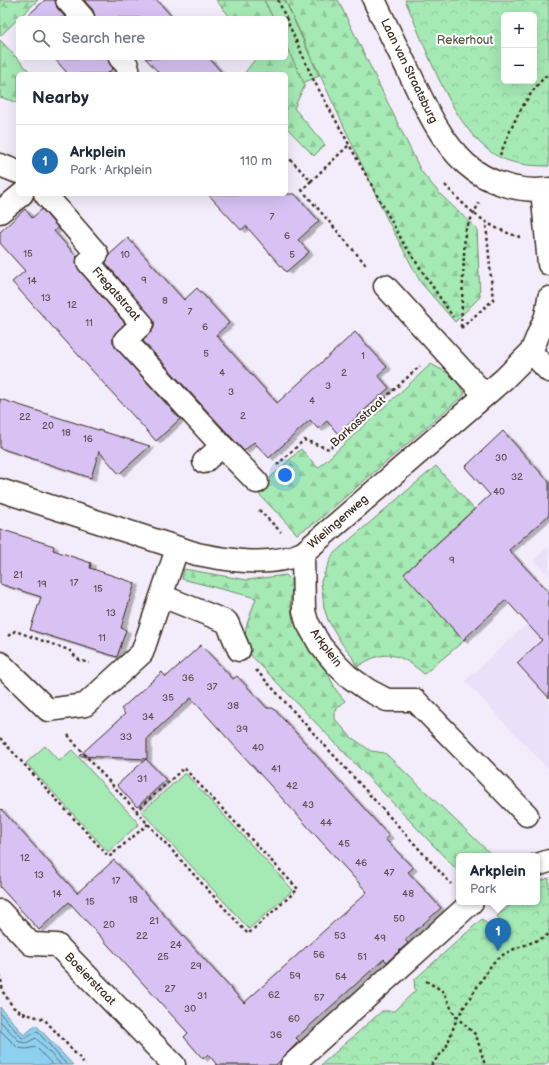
<!DOCTYPE html>
<html lang="en">
<head>
<meta charset="utf-8">
<style>
  body { margin:0; font-family:"Balsamiq Sans",sans-serif; background:#f6f6f7; color:#1f2937 }
  .controls { position:absolute; right:12px; top:12px; display:grid; overflow:hidden; border-radius:6px; box-shadow:0 4px 16px #0002 }
  .controls button { width:36px; height:36px; display:grid; place-items:center; padding:0; border:0; border-bottom:1px solid #e0e1e3; background:#fff; color:#1f2937; font:20px sans-serif }
  .you { position:absolute; left:285px; top:475px; width:14px; height:14px; margin:-10px; border:3px solid #fff; border-radius:50%; background:#1a73e8; box-shadow:0 0 0 6px #1a73e833 }
  .badge { display:grid; place-items:center; width:26px; height:26px; border-radius:50%; background:#1f6fb2; color:#fff; font-size:13px; font-weight:700 }
  .pin { position:absolute; translate:-50% -33px; filter:drop-shadow(0 1px 2px #0008) }
  .pin::after { content:''; position:absolute; top:21px; width:14px; height:12px; background:inherit; clip-path:polygon(0 0,100% 0,50% 100%) }
  .popup { position:absolute; left:456px; top:853px; width:84px; height:52px; box-sizing:border-box; display:grid; place-content:center; border-radius:6px; background:#fff; filter:drop-shadow(0 1px 3px #0005); font-size:13px; white-space:nowrap; color:#747a83 }
  .popup b { font-size:15px; color:#1f2937 }
  .popup::after { content:''; position:absolute; left:50%; top:100%; margin-left:-8px; border:8px solid transparent; border-top-color:#fff }
  .list { margin:0; padding:0; list-style:none }
  h2 { display:flex; justify-content:space-between; align-items:center; height:52px; margin:0; padding:0 16px; font-size:17px }
  h2 small { font-size:13px; font-weight:400; color:#747a83 }
  .list li { display:grid; grid-template-columns:26px 1fr auto; gap:12px; align-items:center; box-sizing:border-box; height:72px; padding:0 16px; border-top:1px solid #e0e1e3 }
  .list b { display:block; font-size:15px; white-space:nowrap }
  .list p { margin:0; font-size:13px; white-space:nowrap; color:#747a83 }
  .list em { font-size:13px; font-style:normal; color:#747a83 }
  .icon { flex:none; width:22px; height:22px; fill:none; stroke:currentColor; stroke-width:2; stroke-linecap:round; stroke-linejoin:round }
  .map { position:relative; flex:none; width:549px; height:1065px; overflow:hidden }
  .search { position:absolute; background:#fff; box-shadow:0 4px 16px #0002; left:16px; top:16px; width:272px; height:44px; display:flex; align-items:center; gap:10px; box-sizing:border-box; padding:0 14px; border-radius:6px; color:#747a83; font-size:15px }
  .panel { position:absolute; background:#fff; box-shadow:0 4px 16px #0002; left:16px; top:72px; width:272px; height:124px; border-radius:6px }
  .map>svg:first-child { display:block }
</style>
</head>
<body>
<div class="map">
<svg width="549" height="1065" viewBox="0 0 549 1065">
  <defs>
    <pattern id="forest-firs" width="22" height="20" patternUnits="userSpaceOnUse"><rect width="22" height="20" fill="#a5e9b4"/><path d="M5 1l3.5 6h-7zM16 11l3.5 6h-7z" fill="#8fc89a"/></pattern>
    <pattern id="park-crowns" width="20" height="18" patternUnits="userSpaceOnUse"><rect width="20" height="18" fill="#a5e9b4"/><path d="M2 6a3 3 0 1 1 6 0M12 15a3 3 0 1 1 6 0" fill="none" stroke="#8fc89a"/></pattern>
    <filter id="shadow"><feDropShadow dx="4.5" dy="2.5" stdDeviation="0" flood-color="#0004"/></filter>
  </defs>
  <rect width="100%" height="100%" fill="#f3edfb"/>
  <filter id="ink" filterUnits="userSpaceOnUse"><feTurbulence type="fractalNoise" baseFrequency=".025" numOctaves="2"/><feDisplacementMap in="SourceGraphic" scale="8" xChannelSelector="R" yChannelSelector="G"/><feConvolveMatrix kernelMatrix="1 2 1 2 8 2 1 2 1" color-interpolation-filters="sRGB"/></filter>
  <g filter="url(#ink)">
    <g fill="#ebe0f9">
      <polygon points="549,546 549,576 533,560"/>
      <polygon points="549,603 549,770 465,681"/>
    </g>
    <g fill="#a5e9b4" stroke="#708a69">
      <polygon points="264,0 285,0 319,76 303,83 286,46 286,18 273,18"/>
      <polygon points="45,746 59,761 72,750 139,824 108,852 26,763"/>
      <polygon points="185,773 293,890 249,929 142,812"/>
    </g>
    <g fill="url(#forest-firs)" stroke="#708a69">
      <polygon points="0,0 38,0 0,36"/>
      <polygon points="216,0 264,0 273,18 231,18"/>
      <polygon points="285,0 338,0 421,171 440,194 477,229 480,297 455,322 421,283 387,219"/>
      <polygon points="0,40 32,74 18,74 18,103 0,97"/>
      <polygon points="286,46 305,85 294,108 325,145 314,156 286,127 286,74 244,74 256,58 286,58"/>
      <polygon points="431,364 453,376 465,394 315,523 297,534 256,491 301,449 318,468"/>
      <path d="M436,466L474,509L405,573L466,639L424,674C400,653 385,648 357,667L350,653L342,644L328,620L324,608L321,581L333,554Z"/>
      <polygon points="184,569 247,580 286,575 291,580 293,587 290,601 293,621 328,674 336,690 345,701 335,711 335,719 351,737 371,751 385,753 493,856 459,856 459,872 244,648 246,627 256,598 182,579"/>
    </g>
    <g fill="url(#park-crowns)" stroke="#708a69" fill-rule="evenodd">
      <path d="M405,0H549V166C528,166 506,164 488,150C450,121 425,45 405,0ZM504,15H534V81H504Z"/>
      <polygon points="549,878 549,1061 545,1065 321,1065 382,1011 394,1011 415,991 414,980 482,919 491,928 500,920 497,916 514,902 537,902 537,882"/>
    </g>
    <polygon fill="#8ed0ef" stroke="#6d8e9b" points="0,1007 24,1035 36,1025 73,1065 0,1065"/>
    <g fill="none" stroke-linecap="round" stroke-linejoin="round">
      <g stroke="#5c6c72" stroke-width="1">
        <polyline points="0,1013 22,1038 26,1038 37,1031 67,1065"/>
        <polyline points="0,1021 20,1042 26,1043 36,1038 61,1065"/>
        <polyline points="0,1030 18,1048 26,1049 36,1047 53,1065"/>
      </g>
    </g>
    <g fill="#d7c2f3" stroke="#3b2a1e" filter="url(#shadow)">
      <polygon points="45,0 55,0 57,8 66,18 25,18"/>
      <polygon points="84,0 157,0 173,18 95,18 93,10"/>
      <polygon points="54,58 108,58 113,68 107,74 68,74"/>
      <polygon points="145,58 209,58 223,74 160,74"/>
      <polygon points="208,194 295,194 319,221 298,240 309,252 286,272 246,226 241,230"/>
      <polygon points="25,209 32,218 42,209 58,228 54,231 77,257 76,264 79,270 125,323 113,336 113,342 116,348 180,419 156,441 12,282 25,271 0,243 0,232"/>
      <polygon points="128,238 184,300 197,288 229,323 216,335 277,403 355,332 387,367 378,375 389,388 338,434 327,421 318,429 310,420 269,458 254,442 244,451 143,341 154,328 154,321 106,263 109,255"/>
      <polygon points="0,399 82,425 150,446 119,474 99,451 91,478 0,448"/>
      <polygon points="503,431 549,482 549,515 509,550 549,593 549,698 517,663 542,640 506,600 463,640 404,574 490,495 465,467"/>
      <polygon points="0,529 54,546 53,550 91,563 90,568 135,583 121,628 126,630 117,657 30,630 41,597 0,584"/>
      <polygon points="201,645 233,679 237,676 267,708 273,708 307,745 389,836 385,839 413,868 408,872 441,908 405,940 408,943 387,962 384,959 296,1038 299,1041 276,1065 217,1065 208,1054 203,1059 184,1037 188,1033 69,902 39,930 0,887 0,808 77,893 114,860 244,1003 367,892 191,698 147,738 147,759 79,756 125,714 121,709 141,691 162,672 166,677"/>
      <polygon points="146,759 166,780 137,807 117,785"/>
    </g>
    <g fill="none" stroke-linecap="round" stroke-linejoin="round">
      <defs>
        <g id="street">
          <polyline points="67,0 83,18"/>
          <polyline points="120,58 127,65 129,74"/>
          <polyline points="0,165 18,172"/>
          <polyline points="542,190 549,264"/>
          <polyline points="45,194 97,254 88,262 142,324 125,340 222,446 204,462"/>
          <polyline points="0,212 22,194"/>
          <polyline points="385,286 485,395"/>
          <polyline points="531,352 549,371"/>
          <polyline points="222,446 257,482"/>
          <path d="M0,490L197,554C232,561 270,567 303,553L504,379L531,352L546,316L549,298"/>
          <polyline points="303,553 304,611 307,622 320,645 336,664 348,676 368,690 387,700 415,700 527,815"/>
          <polyline points="162,596 227,622 239,650"/>
          <polyline points="0,663 48,710 85,705 142,653 177,549"/>
          <polyline points="537,865 549,861"/>
          <polyline points="0,911 31,944 57,945 174,1065"/>
          <polyline points="292,1065 472,902"/>
        </g>
        <path id="secondary" d="M374,0C386,25 398,50 410,74C425,106 440,140 466,164C487,183 521,193 549,189"/>
      </defs>
      <use href="#street" stroke="#3b2a1e" stroke-width="25"/>
      <use href="#secondary" stroke="#3b2a1e" stroke-width="25"/>
      <g stroke="#3b2a1e" stroke-width="2.5" stroke-dasharray="3 3" stroke-linecap="butt">
        <polyline points="278,0 286,18"/>
        <polyline points="286,18 313,79 404,244 453,317"/>
        <polyline points="286,155 311,181 302,190 367,266"/>
        <path d="M500,155C512,125 525,95 549,73"/>
        <polyline points="311,181 349,145"/>
        <path d="M445,185C467,209 487,228 520,237"/>
        <polyline points="461,327 465,231 479,203"/>
        <polyline points="461,328 493,300 486,223"/>
        <polyline points="277,465 304,440 329,449 420,366"/>
        <polyline points="259,510 281,532"/>
        <polyline points="8,636 15,631 69,650 79,660 89,663"/>
        <polyline points="256,670 451,884"/>
        <polyline points="68,735 76,745 248,934 298,889 184,768 136,811"/>
        <polyline points="0,738 109,857 148,824"/>
        <polyline points="0,974 3,992 13,1007 22,1013 44,1019 86,1065"/>
        <polyline points="426,981 443,991 455,1016 476,1035 485,1065"/>
        <path d="M431,1065L446,1048L457,1018L492,964C507,947 531,946 549,934"/>
      </g>
      <use href="#street" stroke="#fff" stroke-width="22"/>
      <use href="#secondary" stroke="#fff" stroke-width="22"/>
    </g>
  </g>
  <g text-anchor="middle" dominant-baseline="central" stroke-width="4" stroke-linejoin="round" paint-order="stroke">
    <g font-size="10" fill="#625053">
      <text x="272" y="217">7</text>
      <text x="287" y="236">6</text>
      <text x="28" y="254">15</text>
      <text x="125" y="255">10</text>
      <text x="292" y="255">5</text>
      <text x="144" y="280">9</text>
      <text x="32" y="281">14</text>
      <text x="46" y="298">13</text>
      <text x="165" y="301">8</text>
      <text x="72" y="305">12</text>
      <text x="190" y="312">7</text>
      <text x="89" y="323">11</text>
      <text x="205" y="327">6</text>
      <text x="206" y="354">5</text>
      <text x="363" y="356">1</text>
      <text x="222" y="373">4</text>
      <text x="344" y="373">2</text>
      <text x="328" y="386">3</text>
      <text x="231" y="392">3</text>
      <text x="312" y="401">4</text>
      <text x="243" y="416">2</text>
      <text x="25" y="417">22</text>
      <text x="48" y="426">20</text>
      <text x="66" y="433">18</text>
      <text x="88" y="439">16</text>
      <text x="501" y="458">30</text>
      <text x="517" y="477">32</text>
      <text x="499" y="492">40</text>
      <text x="452" y="560">9</text>
      <text x="18" y="575">21</text>
      <text x="74" y="583">17</text>
      <text x="42" y="584">19</text>
      <text x="98" y="589">15</text>
      <text x="111" y="613">13</text>
      <text x="102" y="638">11</text>
      <text x="188" y="678">36</text>
      <text x="212" y="687">37</text>
      <text x="168" y="698">35</text>
      <text x="233" y="706">38</text>
      <text x="148" y="717">34</text>
      <text x="242" y="729">39</text>
      <text x="126" y="737">33</text>
      <text x="258" y="748">40</text>
      <text x="276" y="769">41</text>
      <text x="142" y="779">31</text>
      <text x="292" y="786">42</text>
      <text x="308" y="805">43</text>
      <text x="326" y="823">44</text>
      <text x="344" y="844">45</text>
      <text x="25" y="858">12</text>
      <text x="361" y="863">46</text>
      <text x="389" y="873">47</text>
      <text x="39" y="875">13</text>
      <text x="116" y="881">17</text>
      <text x="57" y="894">14</text>
      <text x="408" y="894">48</text>
      <text x="133" y="900">18</text>
      <text x="90" y="902">15</text>
      <text x="399" y="919">50</text>
      <text x="154" y="921">21</text>
      <text x="109" y="925">20</text>
      <text x="142" y="936">22</text>
      <text x="340" y="936">53</text>
      <text x="380" y="938">49</text>
      <text x="176" y="945">24</text>
      <text x="319" y="955">56</text>
      <text x="163" y="957">25</text>
      <text x="362" y="957">51</text>
      <text x="196" y="966">29</text>
      <text x="295" y="976">59</text>
      <text x="341" y="977">54</text>
      <text x="170" y="989">27</text>
      <text x="274" y="995">62</text>
      <text x="202" y="996">31</text>
      <text x="319" y="998">57</text>
      <text x="190" y="1009">30</text>
      <text x="294" y="1019">60</text>
      <text x="276" y="1035">36</text>
    </g>
    <g font-size="12" fill="#565a44" stroke="#fff">
      <text x="465" y="40">Rekerhout</text>
    </g>
    <g font-size="12" fill="#3b2a1e" stroke="#fff">
      <text transform="translate(409 71) rotate(64)">Laan van Straatsburg</text>
      <text transform="translate(116 294) rotate(49)">Fregatstraat</text>
      <text transform="translate(358 422) rotate(-42)">Barkasstraat</text>
      <text transform="translate(338 522) rotate(-41)">Wielingenweg</text>
      <text transform="translate(326 648) rotate(53)">Arkplein</text>
      <text transform="translate(90 979) rotate(46)">Boeierstraat</text>
    </g>
  </g>
</svg>
<div class="controls">
<button>+</button>
<button>−</button>
</div>
<div class="you"></div>
<div class="pin badge" style="left:498px;top:951px">1</div>
<div class="popup"><b>Arkplein</b>Park</div>
<div class="search"><svg class="icon" aria-label="search" viewBox="0 0 24 24"><circle cx="10" cy="10" r="6"/><path d="M15 15l6 6"/></svg>Search here</div>
<section class="panel">
<h2>Nearby<small></small></h2>
<ul class="list">
<li><span class="badge">1</span><div><b>Arkplein</b><p>Park · Arkplein</p></div><em>110 m</em></li>
</ul>
</section>
</div>
</body>
</html>
